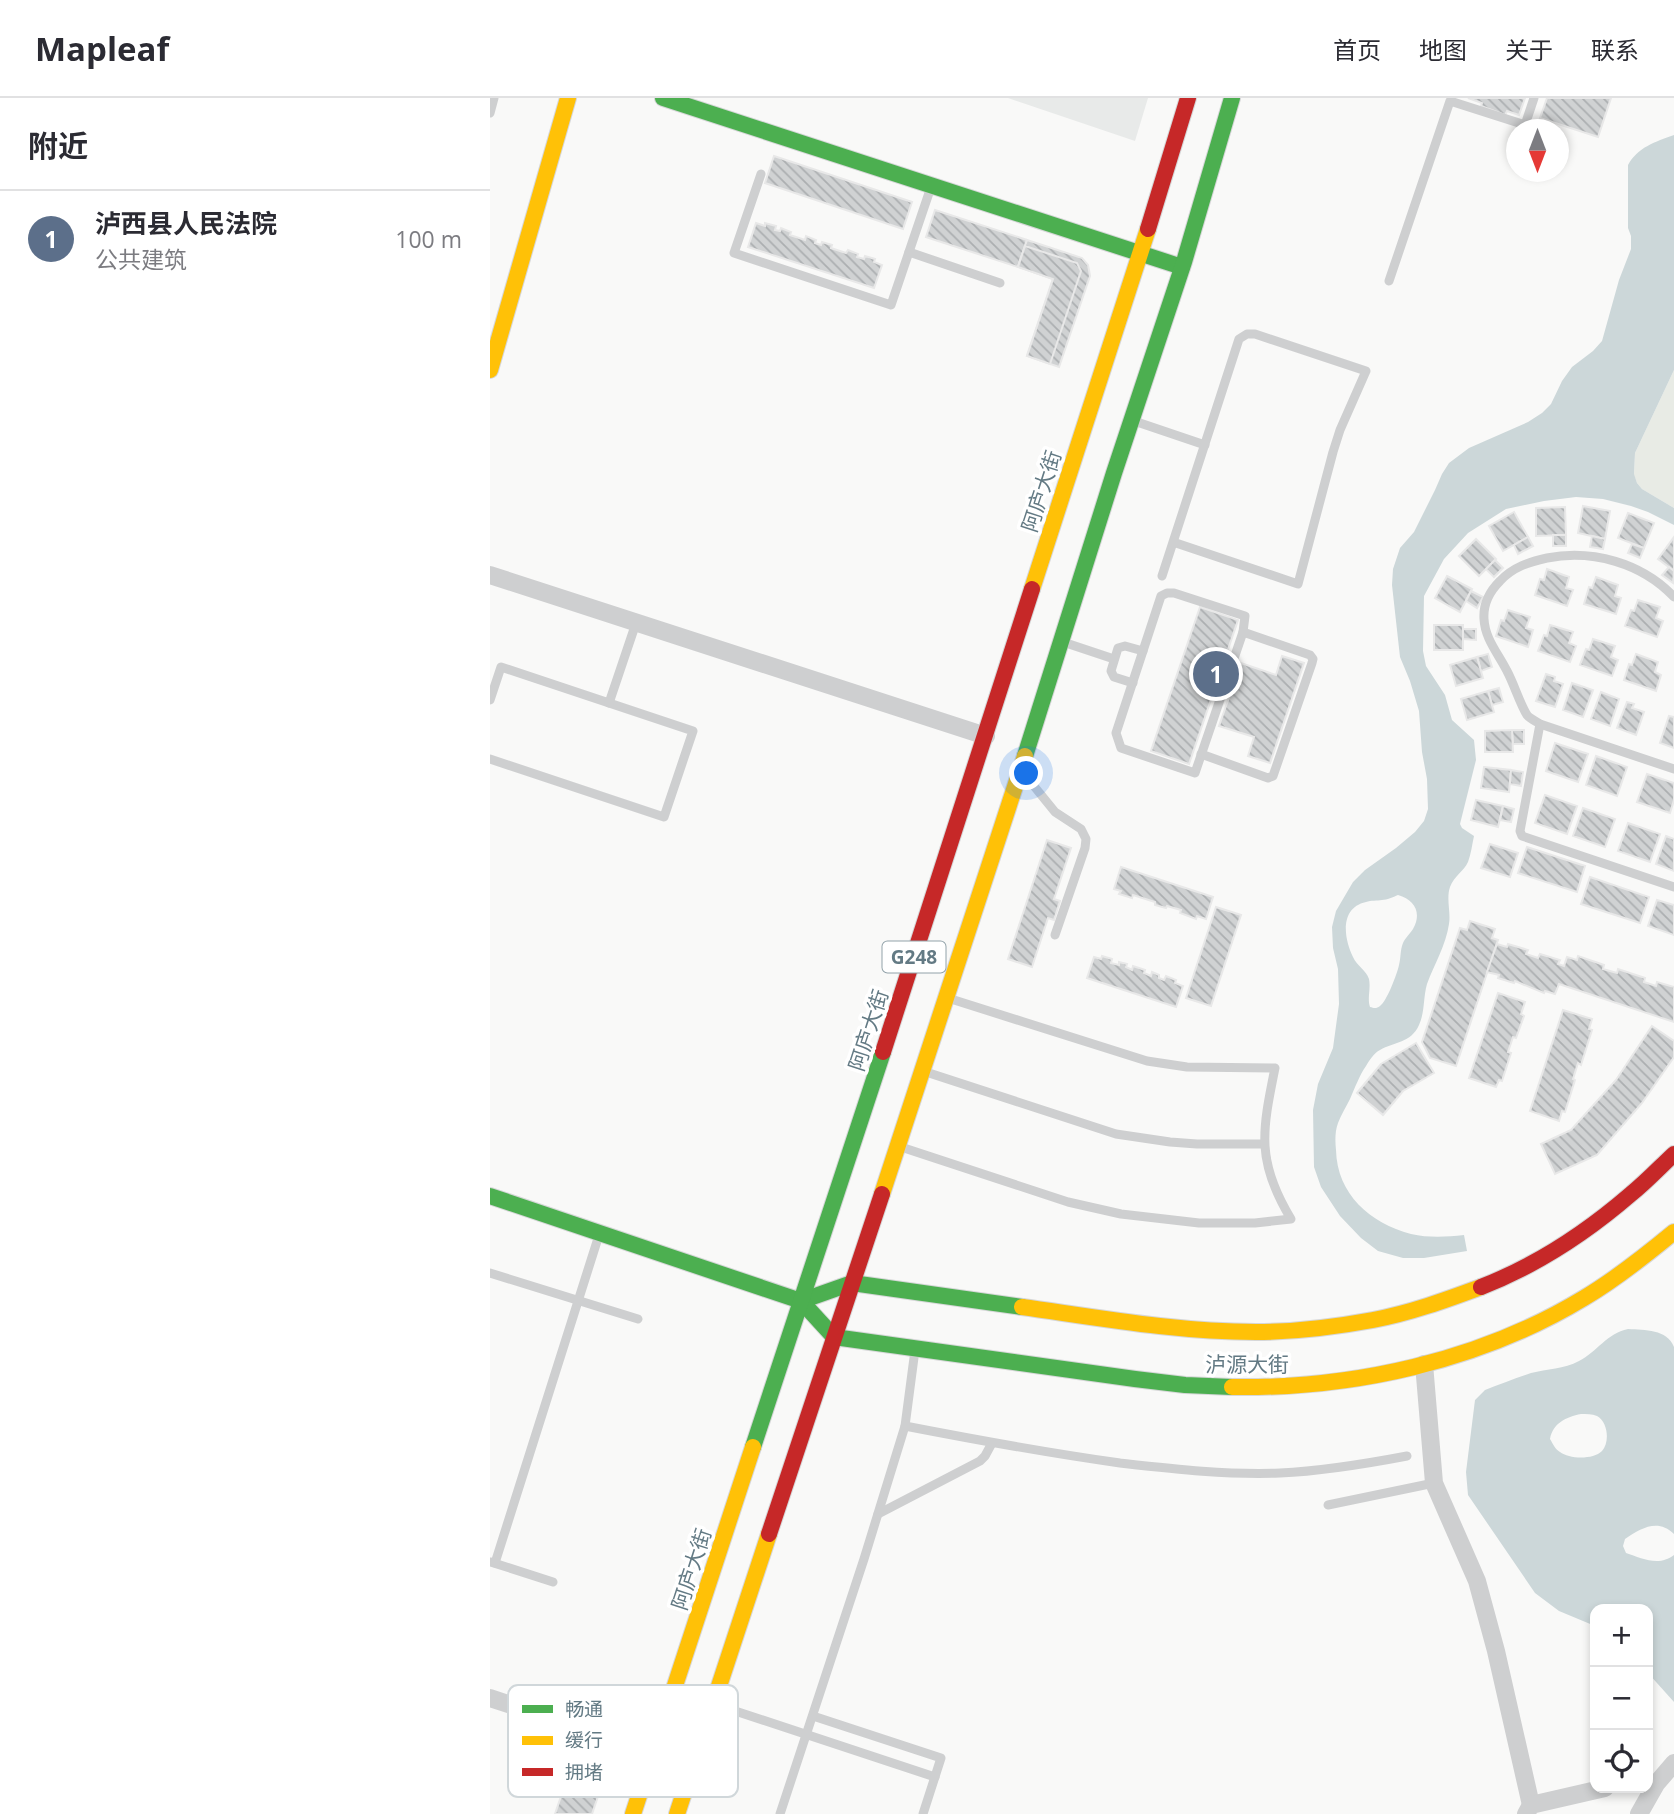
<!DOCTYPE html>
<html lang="zh">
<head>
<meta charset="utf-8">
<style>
  body { margin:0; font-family:"Open Sans","Noto Sans SC",sans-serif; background:#f7f7f7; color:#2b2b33 }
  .controls { position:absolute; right:21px; bottom:21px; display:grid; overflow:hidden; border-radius:14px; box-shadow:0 4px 10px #0003 }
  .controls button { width:63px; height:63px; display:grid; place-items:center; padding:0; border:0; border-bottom:2px solid #e1e1e2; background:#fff; color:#2b2b33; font:35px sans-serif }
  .compass { position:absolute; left:1016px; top:21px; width:63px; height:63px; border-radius:50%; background:#fff; box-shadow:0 4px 10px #0003; rotate:180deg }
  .you { position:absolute; left:537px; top:676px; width:24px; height:24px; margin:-18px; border:5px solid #fff; border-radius:50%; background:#1a73e8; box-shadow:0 0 0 10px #1a73e833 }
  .badge { display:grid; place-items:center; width:46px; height:46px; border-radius:50%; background:#5c626a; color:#fff; font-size:23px; font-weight:700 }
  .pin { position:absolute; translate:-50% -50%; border:4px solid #fff; box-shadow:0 2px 7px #0006 }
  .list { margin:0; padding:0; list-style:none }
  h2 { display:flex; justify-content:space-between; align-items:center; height:91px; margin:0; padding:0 28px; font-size:30px }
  h2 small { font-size:23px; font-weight:400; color:#7c7c81 }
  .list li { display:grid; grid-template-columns:46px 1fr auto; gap:21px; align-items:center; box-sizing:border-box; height:98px; padding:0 28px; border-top:2px solid #e1e1e2 }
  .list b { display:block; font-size:26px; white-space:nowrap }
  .list p { margin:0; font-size:23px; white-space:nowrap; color:#7c7c81 }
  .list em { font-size:23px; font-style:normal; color:#7c7c81 }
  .icon { flex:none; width:38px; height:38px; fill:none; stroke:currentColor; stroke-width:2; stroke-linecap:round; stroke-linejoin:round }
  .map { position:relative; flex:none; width:1184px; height:1716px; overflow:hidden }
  header { display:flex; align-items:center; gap:42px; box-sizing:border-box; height:98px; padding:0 35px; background:#fff; border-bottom:2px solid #e1e1e2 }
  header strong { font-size:33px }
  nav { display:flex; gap:38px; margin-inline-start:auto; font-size:24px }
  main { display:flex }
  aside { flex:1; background:#fff }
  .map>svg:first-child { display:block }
</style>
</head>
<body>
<header>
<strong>Mapleaf</strong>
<nav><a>首页</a><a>地图</a><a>关于</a><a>联系</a></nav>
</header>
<main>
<aside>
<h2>附近<small></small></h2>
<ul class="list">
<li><span class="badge" style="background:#5c6f8a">1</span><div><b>泸西县人民法院</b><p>公共建筑</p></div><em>100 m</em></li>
</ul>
</aside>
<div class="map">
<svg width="1184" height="1716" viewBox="0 0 1184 1716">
  <defs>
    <pattern id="building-back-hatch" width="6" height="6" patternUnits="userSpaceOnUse" patternTransform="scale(1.75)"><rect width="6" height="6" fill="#d0d2d3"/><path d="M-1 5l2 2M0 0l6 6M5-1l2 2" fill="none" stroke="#acafb1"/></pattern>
  </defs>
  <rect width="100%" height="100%" fill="#f9f9f8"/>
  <polygon fill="#e8eae9" points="518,0 658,0 645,43"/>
  <polygon fill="#e8ebe5" points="1184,272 1184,410 1152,391 1147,385 1144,377 1145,355"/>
  <g fill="#ccd7d9" fill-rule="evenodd">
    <path d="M1184,37V272L1145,355L1144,376L1147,385L1152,391L1184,410V427L1158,414L1141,408L1113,401L1086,399L1054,403L1016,411L978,435L954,461L934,498L933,553L936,568L955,597L962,622L984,642L986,662L970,726L972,730L984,738C982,747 981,756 978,764C974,773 964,778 960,789C956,801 961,814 959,826C956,847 944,867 937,886C933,900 935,914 929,927C921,945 904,944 890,952C884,955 879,963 876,968C869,978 865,990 860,1001C856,1009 851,1017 848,1025C845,1033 845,1043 846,1052C847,1096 880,1125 921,1136C939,1140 956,1139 974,1137L977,1153L934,1160H913L888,1153L871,1140L850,1118L831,1089L824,1069L823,1012L828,986L843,950L849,906L848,871L843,850L842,829L846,813L863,784L875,772L906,750L925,734L934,723L938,711L937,681L932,654L929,613L920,583L910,559L902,487L903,471L910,450L924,434L945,392L952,376L959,365L979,350L1038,324L1052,315L1061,306L1072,283L1082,269L1103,253L1112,243L1129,182L1141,151V138L1138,130V67C1148,49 1165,44 1184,37ZM908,797C925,802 932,815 923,831C920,836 915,840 913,845C910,852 911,860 909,867C907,876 897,903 890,908C886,911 884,910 880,909C877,900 881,891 879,881C876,872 867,868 863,859C854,841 849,810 876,804C881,802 887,803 892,802C897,802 903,799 908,797Z"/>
    <path d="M1138,1231C1155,1232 1177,1231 1184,1249V1436C1168,1420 1151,1430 1135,1441L1133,1448L1136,1455C1151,1460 1169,1469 1184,1457V1604L1158,1575V1511H1105V1528L1069,1513L1045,1495L978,1397L976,1374L985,1302L995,1292C1010,1286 1026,1280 1041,1275C1057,1271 1074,1271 1089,1263C1107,1254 1117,1235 1138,1231ZM1091,1316C1096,1316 1102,1316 1107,1318C1118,1324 1120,1344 1112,1353C1103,1362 1079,1361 1070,1354C1065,1351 1063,1346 1060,1341C1063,1325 1076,1319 1091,1316Z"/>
  </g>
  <g fill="url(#building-back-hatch)" stroke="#e8e8e8" stroke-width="2">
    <polygon points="978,0 1035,0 1029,17 1017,13 1015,17 991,8 992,5"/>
    <polygon points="1057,0 1121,0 1108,39 1050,20"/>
    <polygon points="284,58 422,104 413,131 275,85"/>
    <polygon points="445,112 537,142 528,169 436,139"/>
    <polygon points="266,125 275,128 275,125 286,128 285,132 290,133 291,130 301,134 300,137 315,142 316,138 326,142 325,145 331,147 332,144 342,147 341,150 356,155 358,152 368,156 367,159 374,161 375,158 385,161 384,164 392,167 384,190 258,149"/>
    <polygon points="537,142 592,160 598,167 599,172 600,178 569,269 537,258 563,181 528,169"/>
    <polygon points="535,148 587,165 591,173 560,266 537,258 563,181 528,169"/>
    <polygon points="1093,408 1120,413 1115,441 1088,435"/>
    <polygon points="1075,409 1076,437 1046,438 1046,410"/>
    <polygon points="1024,414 1038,439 1013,453 999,428"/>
    <polygon points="1138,415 1164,425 1154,450 1128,440"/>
    <rect x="1063" y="437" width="13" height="11"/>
    <polygon points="1102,438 1115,441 1113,451 1100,449"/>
    <polygon points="1038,439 1043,448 1028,456 1024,447"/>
    <polygon points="1184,439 1184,473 1168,461"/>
    <polygon points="986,441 1006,461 989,478 969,458"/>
    <polygon points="1142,446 1154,450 1150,460 1138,455"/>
    <polygon points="1005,462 1013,470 1004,479 996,471"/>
    <polygon points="1179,469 1184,473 1183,485 1172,477"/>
    <polygon points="1057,471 1079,479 1076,490 1083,492 1077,508 1045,497 1050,481 1054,482"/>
    <polygon points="957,478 982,491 970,514 945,500"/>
    <polygon points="1106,479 1128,487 1125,498 1131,500 1126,516 1094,506 1099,489 1102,490"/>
    <polygon points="981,493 993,499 987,510 976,503"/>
    <polygon points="1148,502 1170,509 1166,520 1173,523 1167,539 1135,528 1141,512 1144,513"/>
    <polygon points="710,509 748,522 699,666 661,653"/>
    <polygon points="1018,512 1040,519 1036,530 1043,532 1038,549 1006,538 1011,522 1014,523"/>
    <rect x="944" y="527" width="29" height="25"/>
    <polygon points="1060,527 1083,534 1079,545 1086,548 1080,564 1048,553 1054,537 1057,538"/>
    <polygon points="973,531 986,531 986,542 973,541"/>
    <polygon points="1103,541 1125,548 1121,559 1128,562 1122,578 1090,567 1096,551 1099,552"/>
    <polygon points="998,556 1002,569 991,573 987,559"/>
    <polygon points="1146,556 1168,564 1165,574 1171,577 1166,593 1134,582 1139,566 1142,567"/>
    <polygon points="792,558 814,565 780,665 758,658 764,639 729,628 751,565 786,577"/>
    <polygon points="987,559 993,580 966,588 960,567"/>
    <polygon points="1056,576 1065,579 1064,583 1073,586 1065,609 1046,603"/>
    <polygon points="1082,585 1103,592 1093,619 1073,612"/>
    <polygon points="1009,590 1013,604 1002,607 998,593"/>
    <polygon points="998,593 1004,614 977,622 971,601"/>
    <polygon points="1111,594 1129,601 1120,628 1101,621"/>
    <polygon points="1137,604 1144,606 1142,610 1154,614 1146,637 1127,630"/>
    <polygon points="1179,618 1184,619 1184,650 1170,645"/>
    <polygon points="1022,632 1034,632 1034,646 1023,646"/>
    <polygon points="1022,632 1023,654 995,654 995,633"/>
    <polygon points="1065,645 1098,656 1088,684 1056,673"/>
    <polygon points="1106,658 1137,669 1127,698 1096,687"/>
    <polygon points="994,669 1021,672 1019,694 991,690"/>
    <polygon points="1021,672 1033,674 1031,688 1020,686"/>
    <polygon points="1157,676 1184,685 1184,702 1180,715 1147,704"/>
    <polygon points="1055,697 1087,708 1077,736 1045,725"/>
    <polygon points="986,702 1013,708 1008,729 981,722"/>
    <polygon points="1013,708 1024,711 1021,724 1010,722"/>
    <polygon points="1093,710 1125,721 1115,749 1083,738"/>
    <polygon points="1138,725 1170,736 1160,764 1128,753"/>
    <polygon points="1176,738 1184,741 1184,773 1166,766"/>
    <polygon points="557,742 581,750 564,801 570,803 564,822 558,820 542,869 518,861"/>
    <polygon points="1000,746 1028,755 1020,779 991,770"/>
    <polygon points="1037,749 1095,768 1087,794 1028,775"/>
    <polygon points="631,769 723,799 716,821 707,818 706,821 690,815 691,812 677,808 676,810 665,807 665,804 643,797 642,800 629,796 631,793 624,791"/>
    <polygon points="1100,779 1159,799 1150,825 1091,806"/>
    <polygon points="1167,802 1184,807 1184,837 1158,828"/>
    <polygon points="726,809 751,817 721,908 696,900"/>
    <polygon points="980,823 1005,831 1002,840 1008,842 966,968 940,960 932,944 970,830 977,832"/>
    <polygon points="1007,846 1017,849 1018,846 1038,852 1036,856 1048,860 1050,856 1070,862 1068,866 1074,868 1077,859 1087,862 1088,858 1114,867 1113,871 1127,875 1128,871 1155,880 1154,884 1166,888 1167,884 1184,889 1184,924 1069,886 1065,896 1055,893 1054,895 1025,883 1024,885 1008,880 1009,877 997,874"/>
    <polygon points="612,858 622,861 621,865 629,867 629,864 637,866 636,869 642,872 643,868 655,872 654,875 661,878 662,874 669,877 669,880 674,882 676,878 686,882 685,885 693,888 686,909 597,880 604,859 611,861"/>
    <polygon points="1008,895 1035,904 1031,916 1034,918 1026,940 1023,939 1018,954 1021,955 1012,983 1009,982 1006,989 979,980"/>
    <polygon points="1073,912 1102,921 1099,931 1102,932 1091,967 1088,965 1083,981 1085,982 1075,1014 1072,1013 1069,1023 1040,1013"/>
    <polygon points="1162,928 1184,943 1184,959 1152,1005 1107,1057 1065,1076 1051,1046 1081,1032 1126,982"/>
    <polygon points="926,945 944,975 913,993 893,1017 867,995 891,966"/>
    <polygon points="88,1648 121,1660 102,1716 65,1716"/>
  </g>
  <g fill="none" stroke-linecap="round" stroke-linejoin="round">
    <defs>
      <g id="fast">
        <polyline points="173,0 692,169"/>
        <polyline points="535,658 624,375 694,164 742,0"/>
        <polyline points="0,1098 311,1203 362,1185 532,1209"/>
        <polyline points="311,1203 344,1239 645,1281 695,1287 742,1289"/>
        <polyline points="263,1349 393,954"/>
      </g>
      <g id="slow">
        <polyline points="0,272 78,0"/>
        <polyline points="542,491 658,131"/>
        <polyline points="392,1096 535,658"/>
        <path d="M532,1209C610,1220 688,1234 766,1234C805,1234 845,1229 883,1222C920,1215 956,1202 991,1189"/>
        <path d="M742,1289C863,1291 990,1263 1094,1200C1126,1181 1155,1158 1184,1134"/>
        <polyline points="143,1716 263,1349"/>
        <polyline points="187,1716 279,1436"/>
      </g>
      <g id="jam">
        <polyline points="658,131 698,0"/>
        <polyline points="393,954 542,491"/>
        <path d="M991,1189C1045,1168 1097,1134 1141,1096C1156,1084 1170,1069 1184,1056"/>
        <polyline points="279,1436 392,1096"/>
      </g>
    </defs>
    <use href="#fast" stroke="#d6d7d8" stroke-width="18"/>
    <use href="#slow" stroke="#d6d7d8" stroke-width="18"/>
    <use href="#jam" stroke="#d6d7d8" stroke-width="18"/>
    <g stroke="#cecfd0" stroke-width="9">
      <polyline points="0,15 4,0"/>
      <polyline points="271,76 244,155 401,207 441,89"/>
      <polyline points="419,154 510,185"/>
      <polyline points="899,183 960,3 1035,27 1044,0"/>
      <polyline points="647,324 715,347"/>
      <polyline points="672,478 749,241 757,236 765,236 876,273 850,332 843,354 808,486 683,444"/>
      <polygon points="677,495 684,495 755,518 753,534 705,675 631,650 626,635 671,498"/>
      <path d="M1184,499C1152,465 1102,451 1057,460C1039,464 1023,469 1010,483C1000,493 993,506 994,521C995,541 1008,555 1017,573C1024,586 1030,606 1037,617C1040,621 1046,623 1050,626L1184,671"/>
      <polyline points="576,545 624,561"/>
      <polyline points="643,585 624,579 621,573 628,550 635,548 653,553"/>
      <polyline points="0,602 11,569 203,633 174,719 0,661"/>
      <polyline points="119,605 146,525"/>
      <polyline points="1050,626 1030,733 1032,738 1184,789"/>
      <polyline points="711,656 778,680 783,678 822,565 823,561 820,557 753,534"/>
      <polyline points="535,677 565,714 591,731 596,741 595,750 565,837"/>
      <polyline points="436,974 626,1036 680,1044 707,1046 774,1046"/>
      <path d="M414,1050L578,1104L631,1116L709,1125H765L801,1121C766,1063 772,1034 785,970L697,969L657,963L461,901"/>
      <polyline points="0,1175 148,1221"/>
      <path d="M415,1328C487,1342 558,1355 630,1365C684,1371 736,1377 790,1375C833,1373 875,1366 917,1358"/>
      <polyline points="838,1407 944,1385"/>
      <polyline points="388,1416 490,1363 495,1358 502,1345"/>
      <polyline points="1,1464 63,1484"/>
      <polyline points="5,1465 109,1137"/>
      <polyline points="227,1607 445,1679"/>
      <polyline points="323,1618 451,1660 433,1716"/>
      <polyline points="290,1716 374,1461 415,1328 425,1252"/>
    </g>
    <g stroke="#cecfd0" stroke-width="18">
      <polyline points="0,477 496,638"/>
      <polyline points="934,1266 944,1385 987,1483 1006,1553 1041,1707"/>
      <polyline points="0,1600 163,1654"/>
      <polyline points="1036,1716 1041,1707 1115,1690"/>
      <polyline points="1149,1716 1166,1686 1184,1665"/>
    </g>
    <use href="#fast" stroke="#4caf50" stroke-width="16"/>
    <use href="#slow" stroke="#ffc107" stroke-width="16"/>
    <use href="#jam" stroke="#c62828" stroke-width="16"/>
  </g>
  <g text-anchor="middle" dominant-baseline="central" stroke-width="7" stroke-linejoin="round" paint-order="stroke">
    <rect fill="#fff" stroke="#92a2a9" stroke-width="2" x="392.5" y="843.5" width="63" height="31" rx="5"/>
    <g font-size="19" font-weight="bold" fill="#637a84">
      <text x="424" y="859">G248</text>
    </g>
    <g font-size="21" fill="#637a84" stroke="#fff">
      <text transform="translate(551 393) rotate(-72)">阿庐大街</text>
      <text transform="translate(378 932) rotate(-72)">阿庐大街</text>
      <text x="757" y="1266">泸源大街</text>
      <text transform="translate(201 1471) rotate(-72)">阿庐大街</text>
    </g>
  </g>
  <rect x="18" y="1587" width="230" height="112" rx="10" fill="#fff" stroke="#d0d7da" stroke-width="2"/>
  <rect x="32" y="1607" width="31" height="8" fill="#4caf50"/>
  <rect x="32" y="1638" width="31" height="9" fill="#ffc107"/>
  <rect x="32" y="1670" width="31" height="8" fill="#c62828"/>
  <g font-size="19" fill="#637a84">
    <text x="75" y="1618">畅通</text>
    <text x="75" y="1649">缓行</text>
    <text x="75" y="1681">拥堵</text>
  </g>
</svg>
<div class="controls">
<button>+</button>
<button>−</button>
<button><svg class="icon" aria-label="locate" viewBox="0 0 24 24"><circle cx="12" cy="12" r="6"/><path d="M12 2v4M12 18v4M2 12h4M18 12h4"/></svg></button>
</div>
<svg class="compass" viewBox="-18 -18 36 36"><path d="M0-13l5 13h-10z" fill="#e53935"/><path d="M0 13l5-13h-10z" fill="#7c7c81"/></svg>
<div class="you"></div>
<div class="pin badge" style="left:726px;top:576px;background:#5c6f8a">1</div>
</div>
</main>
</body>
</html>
